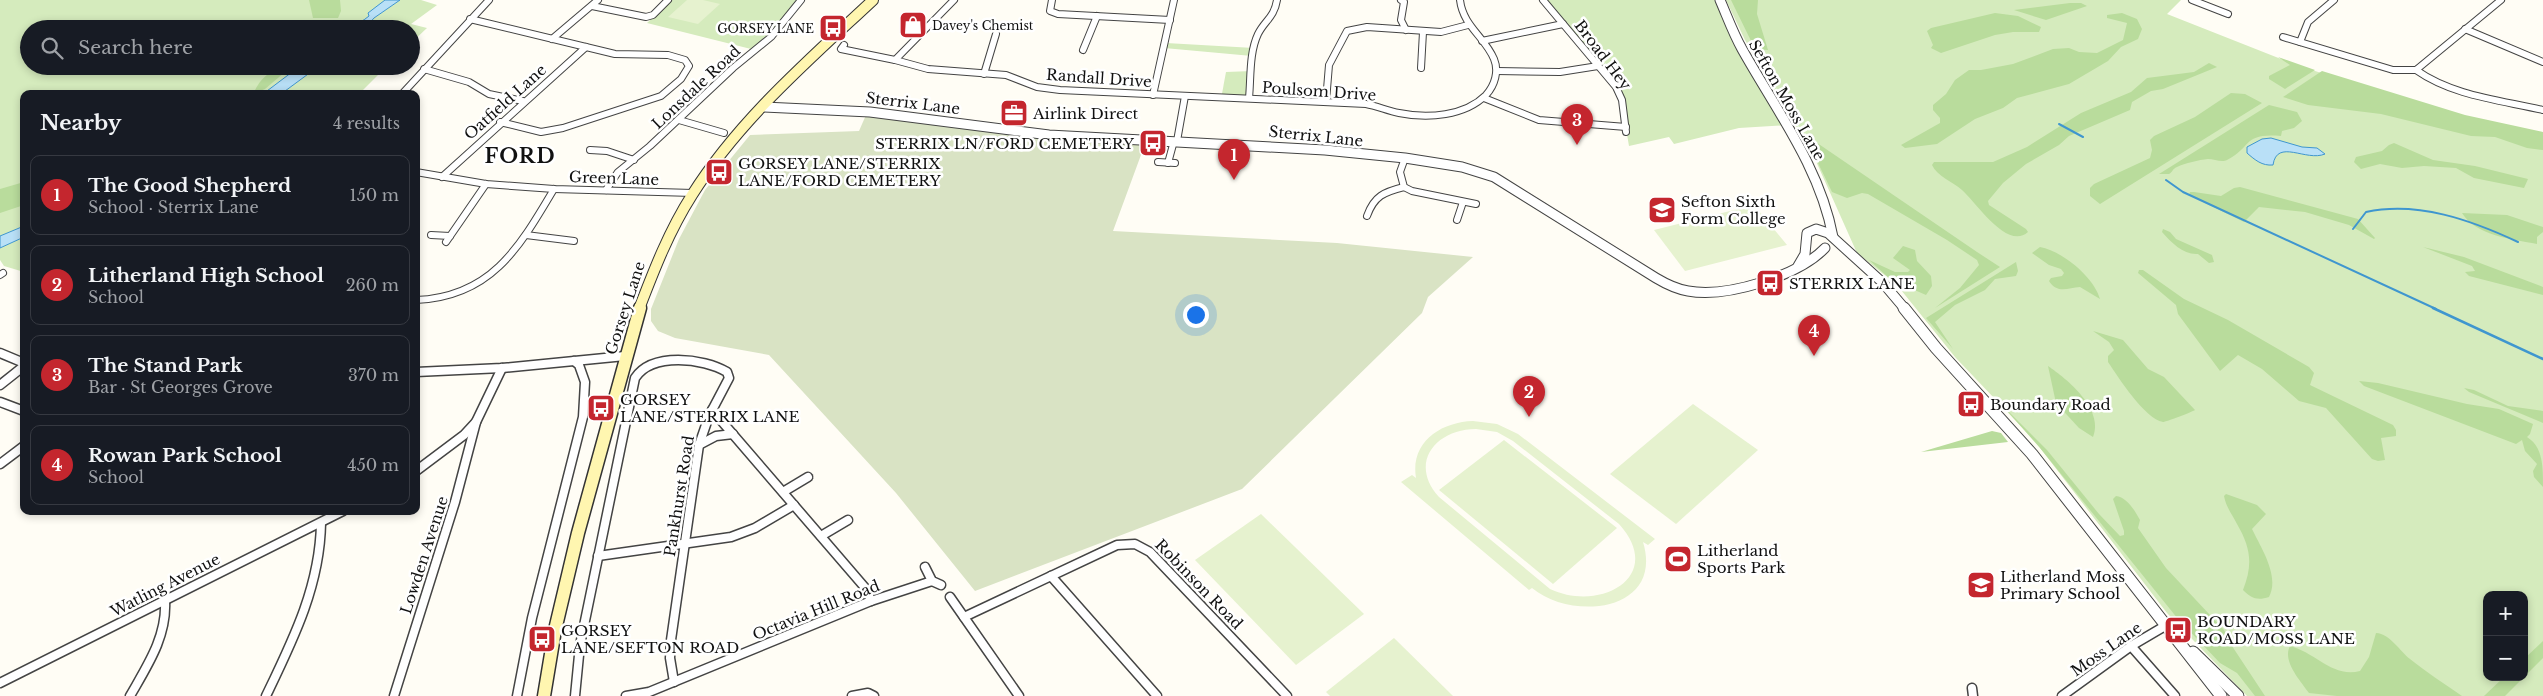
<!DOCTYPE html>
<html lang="en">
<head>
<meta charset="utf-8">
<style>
  body { margin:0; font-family:"Libre Baskerville",serif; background:#242831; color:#f1f3f6 }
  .controls { position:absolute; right:15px; bottom:15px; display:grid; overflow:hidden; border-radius:10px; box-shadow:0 2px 8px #0003 }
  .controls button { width:45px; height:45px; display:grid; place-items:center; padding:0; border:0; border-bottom:1px solid #363941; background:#171b24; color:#f1f3f6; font:25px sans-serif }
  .you { position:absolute; left:1195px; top:314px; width:18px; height:18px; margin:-12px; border:4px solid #fff; border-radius:50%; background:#1a73e8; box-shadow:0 0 0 8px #1a73e833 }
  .badge { display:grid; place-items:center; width:32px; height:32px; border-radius:50%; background:#c4262e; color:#fff; font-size:16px; font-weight:700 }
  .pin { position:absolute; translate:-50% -41px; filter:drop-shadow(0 1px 2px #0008) }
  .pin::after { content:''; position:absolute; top:26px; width:18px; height:15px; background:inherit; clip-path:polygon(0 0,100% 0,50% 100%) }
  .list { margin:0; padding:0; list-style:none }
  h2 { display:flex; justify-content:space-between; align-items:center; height:65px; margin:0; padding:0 20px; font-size:21px }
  h2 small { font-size:16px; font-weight:400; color:#9ea1a6 }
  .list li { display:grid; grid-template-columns:32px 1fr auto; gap:15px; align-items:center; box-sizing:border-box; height:80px; margin:0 10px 10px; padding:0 10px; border:1px solid #363941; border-radius:10px }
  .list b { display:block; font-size:19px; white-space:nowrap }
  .list p { margin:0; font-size:16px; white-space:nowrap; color:#9ea1a6 }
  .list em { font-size:16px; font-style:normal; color:#9ea1a6 }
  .icon { flex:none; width:28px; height:28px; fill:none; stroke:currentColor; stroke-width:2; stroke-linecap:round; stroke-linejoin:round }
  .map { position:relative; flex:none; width:2543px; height:696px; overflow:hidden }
  .search { position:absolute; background:#171b24; box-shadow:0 2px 8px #0003; left:20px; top:20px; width:400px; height:55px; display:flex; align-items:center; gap:12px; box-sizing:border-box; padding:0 18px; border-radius:28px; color:#9ea1a6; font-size:19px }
  .panel { position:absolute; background:#171b24; box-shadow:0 2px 8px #0003; left:20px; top:90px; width:400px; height:425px; border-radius:10px }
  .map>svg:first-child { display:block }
</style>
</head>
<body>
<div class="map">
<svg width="2543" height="696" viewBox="0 0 2543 696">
  <rect width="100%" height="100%" fill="#fffdf5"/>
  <g fill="#d5ebbd" fill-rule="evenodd">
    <polygon points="0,0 393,0 357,29 29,29 29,66 309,66 272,94 24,94 24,231 0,242"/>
    <polygon points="400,0 421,0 437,5 411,24 427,28 411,43 411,29 364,29 374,18"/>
    <polygon points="671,0 797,0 770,34 751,49 647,23"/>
    <polygon points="1543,0 1722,0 1740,41 1790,125 1739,128 1674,144 1669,137 1629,146 1620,94"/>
    <path d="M1726,0H2181L2167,14L2299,66L2543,142V696H2247L2167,613L2034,440L1955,357L1897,285L1857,253L1815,159L1745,40ZM2487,595H2524V677H2487Z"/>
    <polygon points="1166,43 1254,48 1252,56 1164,48"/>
    <polygon points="319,66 387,66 359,94 281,94"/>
    <polygon points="1252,71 1249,98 1221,99 1226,72"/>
    <polygon points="24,237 24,272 4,266 0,260 0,248"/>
  </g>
  <g fill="#b9dc9c">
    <polygon points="309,0 340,0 341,11 338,18 313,18"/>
    <polygon points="1731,0 1758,0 1757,14 1768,50 1755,49"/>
    <polygon points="2070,3 2081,3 2087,6 2046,20 2014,10"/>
    <polygon points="1995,13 2018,16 2041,27 2039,32 2013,32 1995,35 1941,53 1931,48 1933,45 1927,31 1931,28"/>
    <polygon points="2122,13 2137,19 2142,29 2138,39 2121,47 2108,61 2069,84 2017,98 2003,108 1975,119 1937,144 1905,148 1901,145 1940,123 1940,118 1933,110 1933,105 1946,94 1955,80 1969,70 1981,70 2013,64 2053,49 2069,48 2079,52 2097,53 2123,40 2127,23 2107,18 2107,15"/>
    <polygon points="2278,57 2315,70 2285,89 2269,79 2269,76 2290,65"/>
    <path d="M2209,63L2217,67L2163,89L2151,91L2132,102L2130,110L2069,136L2059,145L2026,164L2003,183L1988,201L1989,205L2026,229L2028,232C2007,251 1976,202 1962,190C1953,182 1937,176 1932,165L1934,162H1993L2027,147L2081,113L2131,92L2147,78L2194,72Z"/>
    <path d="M282,66H292L265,89L253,94C260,79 267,73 282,66Z"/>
    <polygon points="2322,71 2465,115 2543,132 2543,150 2527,148 2495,137 2471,136 2381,114 2308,105 2283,97"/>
    <polygon points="2231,93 2245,94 2262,103 2100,204 2090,196 2090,188 2094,184 2150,158 2152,150 2150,140 2154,136 2195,117"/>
    <path d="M2269,105L2297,112L2302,121L2294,128L2282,131L2281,136C2242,133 2253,147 2227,160C2222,163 2214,159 2208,159C2199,160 2185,163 2177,167C2172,169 2173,172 2169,174H2159Z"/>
    <polygon points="1804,134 1977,252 2000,267 1935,308 1960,288 1979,265 1977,260 1947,240 1868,194 1862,193 1847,198 1832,192"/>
    <polygon points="2394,143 2433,160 2475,166 2528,179 2524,188 2474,178 2456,168 2424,166 2402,168 2380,164 2361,169 2354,162 2356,157 2382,151 2389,145"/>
    <polygon points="24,182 24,205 0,213 0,189"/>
    <polygon points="2240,187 2358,219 2375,238 2374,239 2349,225 2305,212 2259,207 2244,222 2189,195 2190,192 2194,192 2221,196 2234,188"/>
    <path d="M2462,213L2507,215L2543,227V232L2537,237V244C2512,239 2476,236 2462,213Z"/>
    <path d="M2163,229L2170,232L2176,239L2212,255L2214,262L2209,263L2198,254C2183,255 2172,243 2162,232Z"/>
    <polygon points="1903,246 1915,250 1917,261 1931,276 1932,286 1926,295 1910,288 1899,287 1869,260 1895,272 1908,272 1910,270 1893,258"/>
    <path d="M2040,247C2062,251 2094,277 2100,299L2080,287C2068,288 2057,294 2049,281L2051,278L2062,276L2064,273L2061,269L2049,265L2032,253Z"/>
    <polygon points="2423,247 2464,257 2543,287 2543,295 2469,276 2465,272 2475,271 2472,266"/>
    <polygon points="2016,262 2018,271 2016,276 1995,279 1985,290 1955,305 1935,322 1953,349 1926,318"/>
    <polygon points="2139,270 2143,270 2184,299 2228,320 2309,367 2314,373 2310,385 2393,425 2396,430 2396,436 2381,438 2385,460 2378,461 2372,459 2326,408 2299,401 2262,369 2238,355 2220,371 2178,314 2176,305 2138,273"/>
    <path d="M2093,331L2123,340L2148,369L2164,377L2195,410C2192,412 2166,422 2163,422C2145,419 2118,377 2108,362V356L2114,350L2109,342Z"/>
    <path d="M2048,366C2067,379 2104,409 2093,437L2079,428L2056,403Z"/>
    <path d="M2359,381L2378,383L2467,404L2499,409L2533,424L2530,434L2527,437C2543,447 2543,466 2543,487L2534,477L2533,471L2537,464L2525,451L2522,440L2516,444L2364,386Z"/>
    <polygon points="2464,388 2474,390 2508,406 2543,411 2543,423 2469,392"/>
    <path d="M2001,404L2047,450L2099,514L2120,536L2124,535V531L2113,499L2116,496C2127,497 2135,511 2140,520L2138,528L2166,568L2224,630L2232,646L2265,696H2255L2237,673L2220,663L2178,619L2040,448Z"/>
    <polygon points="1992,431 2001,433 2008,442 1921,452"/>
    <path d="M2226,494L2257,505L2266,514L2252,529C2261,548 2280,576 2269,597C2257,601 2251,598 2243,590C2253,565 2251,548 2237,524C2232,514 2226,507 2224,496Z"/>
    <path d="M2376,633C2390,634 2400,651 2410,659C2426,672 2445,684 2462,696H2337L2309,693C2300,680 2282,661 2290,646C2315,652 2332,678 2360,671L2369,657Z"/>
    <polygon points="2543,641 2543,658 2524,677 2524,659"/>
    <polygon points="2504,677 2524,677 2505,696 2484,696"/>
  </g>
  <polygon fill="#d9e3c4" points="866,115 1145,144 1113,231 1337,243 1473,257 1428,297 1422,313 1242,489 975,591 896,493 769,355 675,338 658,331 651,321 651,309 679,239 705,190 750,135 859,131"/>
  <g fill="#e6f2cf" fill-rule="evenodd">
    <polygon points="687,0 703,0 720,4 698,24 668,17"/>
    <polygon points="1754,205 1787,245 1685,271 1654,230"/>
    <polygon points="1693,404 1758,450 1676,524 1610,474"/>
    <path d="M1473,421L1497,424L1518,434L1655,539L1648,545L1643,542C1664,611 1573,622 1532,588L1529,590L1401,482L1412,475L1416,478C1410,442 1441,422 1473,421ZM1476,429L1497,432L1513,441L1619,524C1666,576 1601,613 1550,589L1439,497C1408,463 1436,429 1476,429Z"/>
    <polygon points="1504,440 1617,528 1553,584 1439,490"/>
    <polygon points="1261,514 1364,614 1296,665 1195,560"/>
    <polygon points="1394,638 1453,696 1330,696 1326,692"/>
  </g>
  <g fill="#b9e0f7" stroke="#3f96cf">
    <path d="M385,0H400L374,18L364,29H347C355,23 363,22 369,16L368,13Z"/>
    <polygon points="300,66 319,66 281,94 263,94"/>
    <path d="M2271,138L2302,147L2317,148L2325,154C2306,162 2277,138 2273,165C2262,166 2255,160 2247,153V147L2262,139Z"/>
    <polygon points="24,226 24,237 0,248 0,236"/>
  </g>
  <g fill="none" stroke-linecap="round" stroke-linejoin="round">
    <g stroke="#3f96cf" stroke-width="2">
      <polyline points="2059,124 2083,137"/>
      <polyline points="2166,180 2183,192 2436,309"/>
      <path d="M2353,229L2366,212C2418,201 2471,220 2518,242"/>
    </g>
    <polyline stroke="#3f96cf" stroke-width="2.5" points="2433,308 2543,359"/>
    <defs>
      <g id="minor-far1">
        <path d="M954,0L895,60L928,69L1006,75L1037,87L1060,90L1366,104C1377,106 1388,111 1399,113C1428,119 1465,116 1486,95C1495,85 1499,71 1494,59C1485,37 1463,26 1460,0"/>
        <polyline points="1052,0 1050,11 1058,14 1170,20"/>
        <polyline points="1401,0 1404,2 1401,20 1406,30"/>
        <polyline points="1543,0 1616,87 1622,100 1626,132"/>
        <polyline points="2192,0 2228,14"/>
        <polyline points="592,6 646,17 653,15 668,0"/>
        <polyline points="470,19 615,54 668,55 685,60 689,66 681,79 661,96 563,128 541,132 500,122"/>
        <polyline points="2465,29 2543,62"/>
        <polyline points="2283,37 2393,70 2416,70 2501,0"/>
        <polyline points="552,39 598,0"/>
        <polyline points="1482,41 1563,24"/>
        <polyline points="2300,42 2308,22 2334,0"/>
        <polyline points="844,45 841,49 895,60"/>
        <polyline points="1083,50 1097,16"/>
        <polyline points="1421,68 1423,32"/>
        <polyline points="424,69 469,82 489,94 523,101"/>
        <path d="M2416,70C2453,96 2500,100 2543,110"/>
        <polyline points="1497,71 1560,72 1598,66"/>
        <polyline points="984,74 996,34"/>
        <polyline points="402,94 489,0"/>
        <polyline points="1153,95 1174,0"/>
        <path d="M1249,98C1251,78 1249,53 1258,34C1265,20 1274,18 1277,0"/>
        <polyline points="1484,98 1539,120 1626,127"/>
        <polyline points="1326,101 1329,65 1347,31 1367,27 1441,32 1468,25"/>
        <polyline points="679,120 724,133"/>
        <polyline points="1177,141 1185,96"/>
        <polyline points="590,150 607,151 634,160"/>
        <polyline points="1405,158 1400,172 1404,187 1412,191 1476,204"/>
        <polyline points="1158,162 1175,163"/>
        <polyline points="1168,163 1174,141"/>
        <polyline points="416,172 486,184 554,189 693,193"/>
        <polyline points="442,177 586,47"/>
        <polyline points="606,190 618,172 650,146 733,68 771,37 801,0"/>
        <path d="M1367,216C1374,196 1384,192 1404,187"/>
        <polyline points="1457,220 1463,202"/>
        <polyline points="431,235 450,236"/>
        <polyline points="526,235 574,241"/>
        <polyline points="446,242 486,184"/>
        <polyline points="0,275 3,273"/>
        <path d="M416,300C491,297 519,248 554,189"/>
      </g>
      <g id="minor">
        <polyline points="0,353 24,363"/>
        <polyline points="416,372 502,368 625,356"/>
        <polyline points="0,385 24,366"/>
        <polyline points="0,402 24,411"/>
        <polyline points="712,410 867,590 871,601"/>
        <polyline points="699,445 716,436 733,434"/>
        <polyline points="0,464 24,446"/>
        <polyline points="416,471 464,435 476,422 502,368"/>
        <polyline points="783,492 808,477"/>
        <polyline points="821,536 848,520"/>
        <polyline points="598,556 731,537 755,528 794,505"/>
        <polyline points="925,567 932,581 941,585"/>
        <polyline points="1051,576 1157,696"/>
        <polyline points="950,597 1019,696"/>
        <polyline points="964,617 1117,545 1135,544 1150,552 1287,696"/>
        <polyline points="2131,646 2175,696"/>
        <polyline points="0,683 343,511"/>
        <polyline points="1972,688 1973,696"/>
        <path d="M130,696C147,666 167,637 165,601"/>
        <path d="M266,696C293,640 320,586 321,523"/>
        <polyline points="394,696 455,502 476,422"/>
        <polyline points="517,696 532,618 583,417 585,382 579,365 574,361"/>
        <path d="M575,696L580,645L635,378C652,352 703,358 727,372L729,378L709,416L699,445L671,640L670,658L674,682"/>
        <polyline points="626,696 649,692 871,601 932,581"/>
        <polyline points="852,696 868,693 874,696"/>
        <polyline points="2062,696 2131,646 2165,626"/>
      </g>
      <g id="tertiary-far1">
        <path d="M1720,0C1727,16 1733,33 1742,49C1776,110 1820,167 1833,237"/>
        <path d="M764,107L870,112L1049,135L1325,150L1405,158L1462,167L1494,177L1656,278C1666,284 1676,289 1688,291C1727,298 1798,276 1825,248"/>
        <polyline points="1798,266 1805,254 1807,233 1816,229 1828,233 1883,283 1905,309"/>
      </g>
      <g id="tertiary">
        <polyline points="1904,308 1936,348 2032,454 2221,696"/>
        <polyline points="2193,652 2238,696"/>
      </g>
      <path id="secondary-far1" d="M639,309C654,270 669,231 692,195C739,120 809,60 873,0"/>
      <polyline id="secondary" points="544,696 555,630 578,533 640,308"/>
    </defs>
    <use href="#minor-far1" stroke="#444" stroke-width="8"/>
    <use href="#minor" stroke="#444" stroke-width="11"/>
    <use href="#tertiary-far1" stroke="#444" stroke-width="11"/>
    <use href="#tertiary" stroke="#444" stroke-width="13"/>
    <use href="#secondary-far1" stroke="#333" stroke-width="12"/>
    <use href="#secondary" stroke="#333" stroke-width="15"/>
    <use href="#minor-far1" stroke="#fff" stroke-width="6"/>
    <use href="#minor" stroke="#fff" stroke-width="8"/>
    <use href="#tertiary-far1" stroke="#fff" stroke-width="9"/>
    <use href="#tertiary" stroke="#fff" stroke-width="11"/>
    <use href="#secondary-far1" stroke="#fff6b0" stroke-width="10"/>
    <use href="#secondary" stroke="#fff6b0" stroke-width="12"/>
  </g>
  <defs>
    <symbol id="shop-square" viewBox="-11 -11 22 22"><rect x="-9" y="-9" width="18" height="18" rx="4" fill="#c4262e" stroke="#fff"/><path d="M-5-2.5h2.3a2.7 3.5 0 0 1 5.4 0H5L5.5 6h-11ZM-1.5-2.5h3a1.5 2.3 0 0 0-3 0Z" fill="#fff"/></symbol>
    <symbol id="bus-square" viewBox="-11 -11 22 22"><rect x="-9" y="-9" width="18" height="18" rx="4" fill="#c4262e" stroke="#fff"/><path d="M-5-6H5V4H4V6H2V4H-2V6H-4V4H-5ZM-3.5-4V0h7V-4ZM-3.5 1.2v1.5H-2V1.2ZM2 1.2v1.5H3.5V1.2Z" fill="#fff"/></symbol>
    <symbol id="office-square" viewBox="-11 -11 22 22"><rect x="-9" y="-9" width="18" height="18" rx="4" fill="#c4262e" stroke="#fff"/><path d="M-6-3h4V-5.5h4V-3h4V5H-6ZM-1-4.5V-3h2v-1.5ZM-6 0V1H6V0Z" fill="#fff"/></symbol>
    <symbol id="school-square" viewBox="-11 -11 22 22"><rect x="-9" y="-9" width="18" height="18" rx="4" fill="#c4262e" stroke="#fff"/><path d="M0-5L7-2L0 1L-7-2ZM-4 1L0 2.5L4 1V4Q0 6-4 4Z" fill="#fff"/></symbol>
    <symbol id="stadium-square" viewBox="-11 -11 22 22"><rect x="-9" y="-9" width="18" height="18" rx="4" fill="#c4262e" stroke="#fff"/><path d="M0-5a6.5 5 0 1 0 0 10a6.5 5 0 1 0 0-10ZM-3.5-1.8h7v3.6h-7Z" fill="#fff"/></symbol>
  </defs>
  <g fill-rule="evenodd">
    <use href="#shop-square" x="897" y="9" width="32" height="32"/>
    <use href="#bus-square" x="817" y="12" width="32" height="32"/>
    <use href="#office-square" x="998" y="97" width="32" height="32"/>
    <use href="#bus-square" x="1137" y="127" width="32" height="32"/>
    <use href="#bus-square" x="703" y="156" width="32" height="32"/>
    <use href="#school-square" x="1646" y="194" width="32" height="32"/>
    <use href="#bus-square" x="1754" y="267" width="32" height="32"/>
    <use href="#bus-square" x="1955" y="388" width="32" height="32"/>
    <use href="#bus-square" x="585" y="392" width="32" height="32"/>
    <use href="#stadium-square" x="1662" y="543" width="32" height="32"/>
    <use href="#school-square" x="1965" y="569" width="32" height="32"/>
    <use href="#bus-square" x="2162" y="614" width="32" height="32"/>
    <use href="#bus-square" x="526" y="623" width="32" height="32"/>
  </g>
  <g text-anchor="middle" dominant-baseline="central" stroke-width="5" stroke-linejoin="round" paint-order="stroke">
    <g font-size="12" fill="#111" stroke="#fff" text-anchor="start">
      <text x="932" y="25">Davey's Chemist</text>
      <text x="814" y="28" text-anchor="end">GORSEY LANE</text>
    </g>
    <g font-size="15" fill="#111" stroke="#fff">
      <text transform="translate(1603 55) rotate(53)">Broad Hey</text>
      <text transform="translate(1099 78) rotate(4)">Randall Drive</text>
      <text transform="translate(696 87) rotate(-43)">Lonsdale Road</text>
      <text transform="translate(1319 91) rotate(4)">Poulsom Drive</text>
      <text transform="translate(1787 100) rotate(60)">Sefton Moss Lane</text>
      <text transform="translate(505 102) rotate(-42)">Oatfield Lane</text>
      <text transform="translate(913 103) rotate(7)">Sterrix Lane</text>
      <text transform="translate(1316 136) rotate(6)">Sterrix Lane</text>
      <text transform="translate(614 178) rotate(2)">Green Lane</text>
      <text transform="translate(625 308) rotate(-72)">Gorsey Lane</text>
      <text transform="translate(679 496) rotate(-81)">Pankhurst Road</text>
      <text transform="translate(424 555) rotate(-72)">Lowden Avenue</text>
      <text transform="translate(1199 584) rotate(46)">Robinson Road</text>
      <text transform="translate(165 585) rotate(-27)">Watling Avenue</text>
      <text transform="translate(816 610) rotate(-22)">Octavia Hill Road</text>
      <text transform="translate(2106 649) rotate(-35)">Moss Lane</text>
    </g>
    <g font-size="15" fill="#111" stroke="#fff" text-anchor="start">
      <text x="1033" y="113">Airlink Direct</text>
      <text x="1134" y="143" text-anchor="end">STERRIX LN/FORD CEMETERY</text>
      <text x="738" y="163">GORSEY LANE/STERRIX<tspan x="738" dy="17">LANE/FORD CEMETERY</tspan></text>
      <text x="1681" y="201">Sefton Sixth<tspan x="1681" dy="17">Form College</tspan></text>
      <text x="1789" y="283">STERRIX LANE</text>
      <text x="620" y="399">GORSEY<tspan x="620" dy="17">LANE/STERRIX LANE</tspan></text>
      <text x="1990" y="404">Boundary Road</text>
      <text x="1697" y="550">Litherland<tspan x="1697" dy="17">Sports Park</tspan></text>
      <text x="2000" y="576">Litherland Moss<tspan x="2000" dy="17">Primary School</tspan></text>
      <text x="2197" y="621">BOUNDARY<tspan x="2197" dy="17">ROAD/MOSS LANE</tspan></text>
      <text x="561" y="630">GORSEY<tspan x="561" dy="17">LANE/SEFTON ROAD</tspan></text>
    </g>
    <g font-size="20" font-weight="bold" letter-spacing="1" fill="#111" stroke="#fff">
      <text x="520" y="156">FORD</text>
    </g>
  </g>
</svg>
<div class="controls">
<button>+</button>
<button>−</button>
</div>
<div class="you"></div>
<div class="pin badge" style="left:1234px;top:180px">1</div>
<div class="pin badge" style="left:1529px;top:417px">2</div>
<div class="pin badge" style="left:1577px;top:145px">3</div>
<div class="pin badge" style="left:1814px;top:356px">4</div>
<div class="search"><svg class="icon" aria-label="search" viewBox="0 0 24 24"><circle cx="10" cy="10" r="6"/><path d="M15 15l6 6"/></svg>Search here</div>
<section class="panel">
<h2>Nearby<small>4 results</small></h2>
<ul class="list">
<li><span class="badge">1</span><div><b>The Good Shepherd</b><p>School · Sterrix Lane</p></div><em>150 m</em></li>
<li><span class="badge">2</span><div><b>Litherland High School</b><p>School</p></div><em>260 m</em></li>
<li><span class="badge">3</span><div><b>The Stand Park</b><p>Bar · St Georges Grove</p></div><em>370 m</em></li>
<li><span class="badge">4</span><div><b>Rowan Park School</b><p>School</p></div><em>450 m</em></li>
</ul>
</section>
</div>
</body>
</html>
